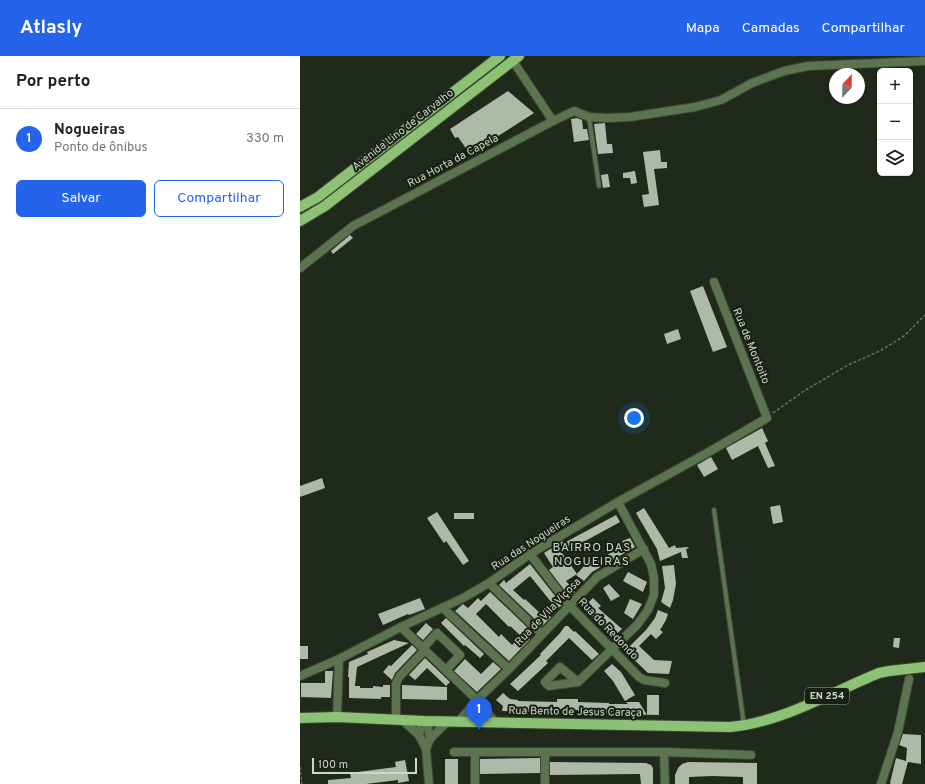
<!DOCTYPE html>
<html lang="pt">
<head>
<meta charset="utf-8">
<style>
  body { margin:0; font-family:Overpass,sans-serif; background:#f2f2f2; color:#202124 }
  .controls { position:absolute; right:12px; top:12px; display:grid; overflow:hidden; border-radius:6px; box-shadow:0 1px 3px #0004 }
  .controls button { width:36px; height:36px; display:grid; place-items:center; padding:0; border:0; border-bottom:1px solid #e0e0e0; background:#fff; color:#202124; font:20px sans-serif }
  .compass { position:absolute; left:529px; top:12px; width:36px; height:36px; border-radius:50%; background:#fff; box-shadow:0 1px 3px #0004; rotate:22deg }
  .scale { position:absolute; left:12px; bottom:10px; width:105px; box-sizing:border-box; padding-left:4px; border:2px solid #cfd6cc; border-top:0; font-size:11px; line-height:14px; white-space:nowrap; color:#cfd6cc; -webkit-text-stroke:3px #172112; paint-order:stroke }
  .you { position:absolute; left:334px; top:362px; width:14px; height:14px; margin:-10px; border:3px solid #fff; border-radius:50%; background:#1a73e8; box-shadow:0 0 0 6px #1a73e833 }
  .badge { display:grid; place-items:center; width:26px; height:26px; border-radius:50%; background:#2563eb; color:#fff; font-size:13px; font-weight:700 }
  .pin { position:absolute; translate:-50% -33px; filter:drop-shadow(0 1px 2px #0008) }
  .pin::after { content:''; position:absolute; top:21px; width:14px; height:12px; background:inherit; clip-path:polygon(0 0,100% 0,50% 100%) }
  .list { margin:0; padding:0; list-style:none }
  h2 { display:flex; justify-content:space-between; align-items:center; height:52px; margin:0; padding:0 16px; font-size:17px }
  h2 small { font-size:13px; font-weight:400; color:#757577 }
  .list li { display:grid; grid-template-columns:26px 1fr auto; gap:12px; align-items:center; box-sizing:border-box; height:60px; padding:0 16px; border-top:1px solid #e0e0e0 }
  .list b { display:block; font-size:15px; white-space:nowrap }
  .list p { margin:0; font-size:13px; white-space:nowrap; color:#757577 }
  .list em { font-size:13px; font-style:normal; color:#757577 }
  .actions { display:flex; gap:8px; padding:12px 16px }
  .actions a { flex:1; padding:9px 0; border:1px solid #2563eb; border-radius:6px; text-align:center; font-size:14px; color:#2563eb }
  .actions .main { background:#2563eb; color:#fff }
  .icon { flex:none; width:22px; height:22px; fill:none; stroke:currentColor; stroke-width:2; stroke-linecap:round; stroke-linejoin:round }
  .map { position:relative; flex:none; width:625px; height:728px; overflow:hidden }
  header { display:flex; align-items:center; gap:24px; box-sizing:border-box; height:56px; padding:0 20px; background:#2563eb; color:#fff }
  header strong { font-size:19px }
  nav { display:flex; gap:22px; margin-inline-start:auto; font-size:14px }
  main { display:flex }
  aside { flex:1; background:#fff }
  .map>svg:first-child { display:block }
</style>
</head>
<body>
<header>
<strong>Atlasly</strong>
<nav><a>Mapa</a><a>Camadas</a><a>Compartilhar</a></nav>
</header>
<main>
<aside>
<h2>Por perto<small></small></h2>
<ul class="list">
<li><span class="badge">1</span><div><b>Nogueiras</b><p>Ponto de ônibus</p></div><em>330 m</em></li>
</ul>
<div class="actions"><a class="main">Salvar</a><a>Compartilhar</a></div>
</aside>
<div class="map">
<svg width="625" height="728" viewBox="0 0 625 728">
  <rect width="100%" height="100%" fill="#202a1b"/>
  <g fill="#adbaa7" fill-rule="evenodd">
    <polygon points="208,35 234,57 170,98 158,81 155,82 150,73"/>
    <polygon points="277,62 282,64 283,73 287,73 289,84 274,86 271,63"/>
    <polygon points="305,67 307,88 312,88 313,97 298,98 294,68"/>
    <polygon points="360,94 361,106 367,106 367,112 354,113 359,149 344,151 342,139 349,138 343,96"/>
    <polygon points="335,115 337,127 331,128 330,122 323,122 323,117"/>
    <polygon points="308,118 310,131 303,132 301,119"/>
    <polygon points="50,179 53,182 33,198 31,195"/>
    <polygon points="403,230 427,291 413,296 390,235"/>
    <polygon points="378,273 381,283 367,288 364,278"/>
    <polygon points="462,372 468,385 465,387 475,410 468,412 458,390 432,404 426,392"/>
    <polygon points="411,401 418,413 404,421 397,409"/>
    <polygon points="22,422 25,432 0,441 0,430"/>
    <polygon points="480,449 483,466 473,468 470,451"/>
    <polygon points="344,452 369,492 375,489 376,492 388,491 389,492 386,493 388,502 382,502 381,496 360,505 357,493 336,457"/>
    <polygon points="137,456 169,505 163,509 146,485 144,487 141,483 127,462"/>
    <rect x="154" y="457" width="20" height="6"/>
    <polygon points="316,459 320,466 276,490 275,488 262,497 277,518 266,525 275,536 269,540 249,514 253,511 244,497 263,485 264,487"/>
    <polygon points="330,482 335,491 292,516 284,525 276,519 285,509 287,511 324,489 322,485"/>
    <path d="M230,508L262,549L250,559L251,561L242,570L199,529L204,524L206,527ZM230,520L252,547L241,558L225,543L224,544L213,534Z"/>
    <polygon points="374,509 376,528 373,544 370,552 361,546 365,532 362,510"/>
    <polygon points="328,516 347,526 343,536 323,525"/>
    <polygon points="309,528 320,540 311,545 303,532"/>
    <path d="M190,536L231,575L227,580L230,583L209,605L155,555L163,548L168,552L178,542L181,545ZM186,548L209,571L210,570L221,580L212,589L201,578L199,581L176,558Z"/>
    <polygon points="120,542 125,553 109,559 108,558 83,569 78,558"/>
    <polygon points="293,542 301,550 298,552 322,573 313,581 291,559 293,558 285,550"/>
    <polygon points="330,543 342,548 333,563 324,557"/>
    <polygon points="358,554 368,558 366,564 360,574 363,576 356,583 351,578 339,590 354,604 372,605 369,618 348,617 325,595 346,574 355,562"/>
    <polygon points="146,562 184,598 180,602 165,589 164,590 141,567"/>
    <polygon points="126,567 133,573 123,584 116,578"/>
    <polygon points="265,570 268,570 274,576 275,575 299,598 292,604 269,582 246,605 248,607 218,635 210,628 241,599 240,598 260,577"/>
    <polygon points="594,582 600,582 599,592 593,591"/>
    <polygon points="94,584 109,587 57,611 55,630 60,630 60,632 73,632 73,630 83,631 83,629 90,629 90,641 81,641 81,643 49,642 49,621 48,621 49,606 68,598 67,596"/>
    <polygon points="112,589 117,594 95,617 92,624 83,616 89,609 91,610"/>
    <rect x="0" y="590" width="8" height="13"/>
    <polygon points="125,602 150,626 146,630 127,612 115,624 109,619"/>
    <polygon points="165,603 181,618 193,606 201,613 177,636 154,615"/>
    <polygon points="312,608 321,616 335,639 325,645 313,625 304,615"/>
    <polygon points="25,615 33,615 31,642 1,641 1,627 25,627"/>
    <polygon points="102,629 147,631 147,644 102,643"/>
    <polygon points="203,637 210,643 218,644 218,645 257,646 257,643 278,643 278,646 309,647 309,648 328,648 326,646 339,646 347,659 347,639 359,639 359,659 278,657 278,654 256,653 256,657 202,655 203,650 196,644"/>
    <polygon points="603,678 621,679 621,708 608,706 602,728 591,728 590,727 596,702 606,705 607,692 599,689"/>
    <polygon points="240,702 240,717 180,718 180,703"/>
    <rect x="145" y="703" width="13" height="25"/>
    <polygon points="105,704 109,725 98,727 98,724 66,728 28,728 28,724 51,722 50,717 96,711 95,706"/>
    <polygon points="250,706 346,707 351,709 353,712 353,728 341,728 340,718 250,719"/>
    <polygon points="388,706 457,707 457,728 443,728 443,721 412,720 389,721 389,728 375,728 375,719 378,712 382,708"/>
  </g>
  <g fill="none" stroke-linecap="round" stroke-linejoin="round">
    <defs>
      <g id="lane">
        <polyline points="289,61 299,130"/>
        <polyline points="414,454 444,669"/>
      </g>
      <g id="street">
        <polyline points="213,5 253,65"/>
        <polyline points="0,212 53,170 253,65 274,55 289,61 306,62 330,61 395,51 421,44 452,27 484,15 508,10 625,5"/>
        <polyline points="230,498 269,549 339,621 344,624 365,627"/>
        <polyline points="189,527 242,578"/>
        <polyline points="143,552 209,613"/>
        <polyline points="101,571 177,644 195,666"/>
        <polyline points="123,592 137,577 160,599 146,614"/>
        <polyline points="0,620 39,603 101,571 163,542 189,527 230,498 316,447 407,397 467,362 414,226"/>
        <polyline points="278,626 260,611 245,626 249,630 278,626 337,569 348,554 354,539 354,522 351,508 318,446"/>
        <polyline points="37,661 39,603"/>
        <polyline points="96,664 96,628 99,621 125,594"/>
        <polyline points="103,665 119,679 126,693 129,728"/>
        <polyline points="158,666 177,644 209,613 297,521 344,493"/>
        <polyline points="119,679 121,671 124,665 128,671 130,683"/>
        <polyline points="126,693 130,683 147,666"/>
        <polyline points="154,696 364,696 451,699"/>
        <polyline points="175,696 175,728"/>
        <polyline points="245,696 245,728"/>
        <polyline points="364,696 365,728"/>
        <polyline points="581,728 598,676 609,623"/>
      </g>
      <g id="primary">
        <polyline points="0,151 18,141 200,0"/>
        <polyline points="0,165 25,150 219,0"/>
        <path d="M0,662L37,661L124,665L430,671C483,666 530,637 579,617L589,615L625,611"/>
      </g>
    </defs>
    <use href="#lane" stroke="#3c4637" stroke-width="6"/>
    <use href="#street" stroke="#3c4637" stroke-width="10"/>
    <use href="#primary" stroke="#3c4637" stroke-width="12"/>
    <g stroke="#687164" stroke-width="1.5" stroke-dasharray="3 2" stroke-linecap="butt">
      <polyline points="473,357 504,335 548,309 580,295 604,280 625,259"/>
      <polyline points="0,711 2,728"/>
    </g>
    <use href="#lane" stroke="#5b744f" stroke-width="4"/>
    <use href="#street" stroke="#5b744f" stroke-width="8"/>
    <use href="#primary" stroke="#8dc173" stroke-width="10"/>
  </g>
  <g text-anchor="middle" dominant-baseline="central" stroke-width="4" stroke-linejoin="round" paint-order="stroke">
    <rect fill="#172112" stroke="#98a094" stroke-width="1" x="505" y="632" width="44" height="16" rx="3"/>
    <g font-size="10" font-weight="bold" fill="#cfd6cc">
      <text x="527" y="640">EN 254</text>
    </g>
    <g font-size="11" fill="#cfd6cc" stroke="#172112">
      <text transform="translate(103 74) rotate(-38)">Avenida Lino de Carvalho</text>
      <text transform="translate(153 105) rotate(-28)">Rua Horta da Capela</text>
      <text transform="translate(451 290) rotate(68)">Rua de Montoito</text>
      <text transform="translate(231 487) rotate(-33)">Rua das Nogueiras</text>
      <text transform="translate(248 556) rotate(-46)">Rua de Vila Viçosa</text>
      <text transform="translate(308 573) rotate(46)">Rua do Redondo</text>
      <text transform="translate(275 656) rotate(1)">Rua Bento de Jesus Caraça</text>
    </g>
    <g font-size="12" letter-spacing="1" fill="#cfd6cc" stroke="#172112">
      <text x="292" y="492">BAIRRO DAS<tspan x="292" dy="14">NOGUEIRAS</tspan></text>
    </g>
  </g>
</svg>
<div class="controls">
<button>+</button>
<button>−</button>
<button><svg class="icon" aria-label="layers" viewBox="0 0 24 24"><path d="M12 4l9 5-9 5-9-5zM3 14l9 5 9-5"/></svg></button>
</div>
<svg class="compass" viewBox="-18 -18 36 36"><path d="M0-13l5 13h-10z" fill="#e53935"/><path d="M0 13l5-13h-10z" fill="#757577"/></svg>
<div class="scale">100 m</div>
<div class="you"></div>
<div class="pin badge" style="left:179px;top:674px">1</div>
</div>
</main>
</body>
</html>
